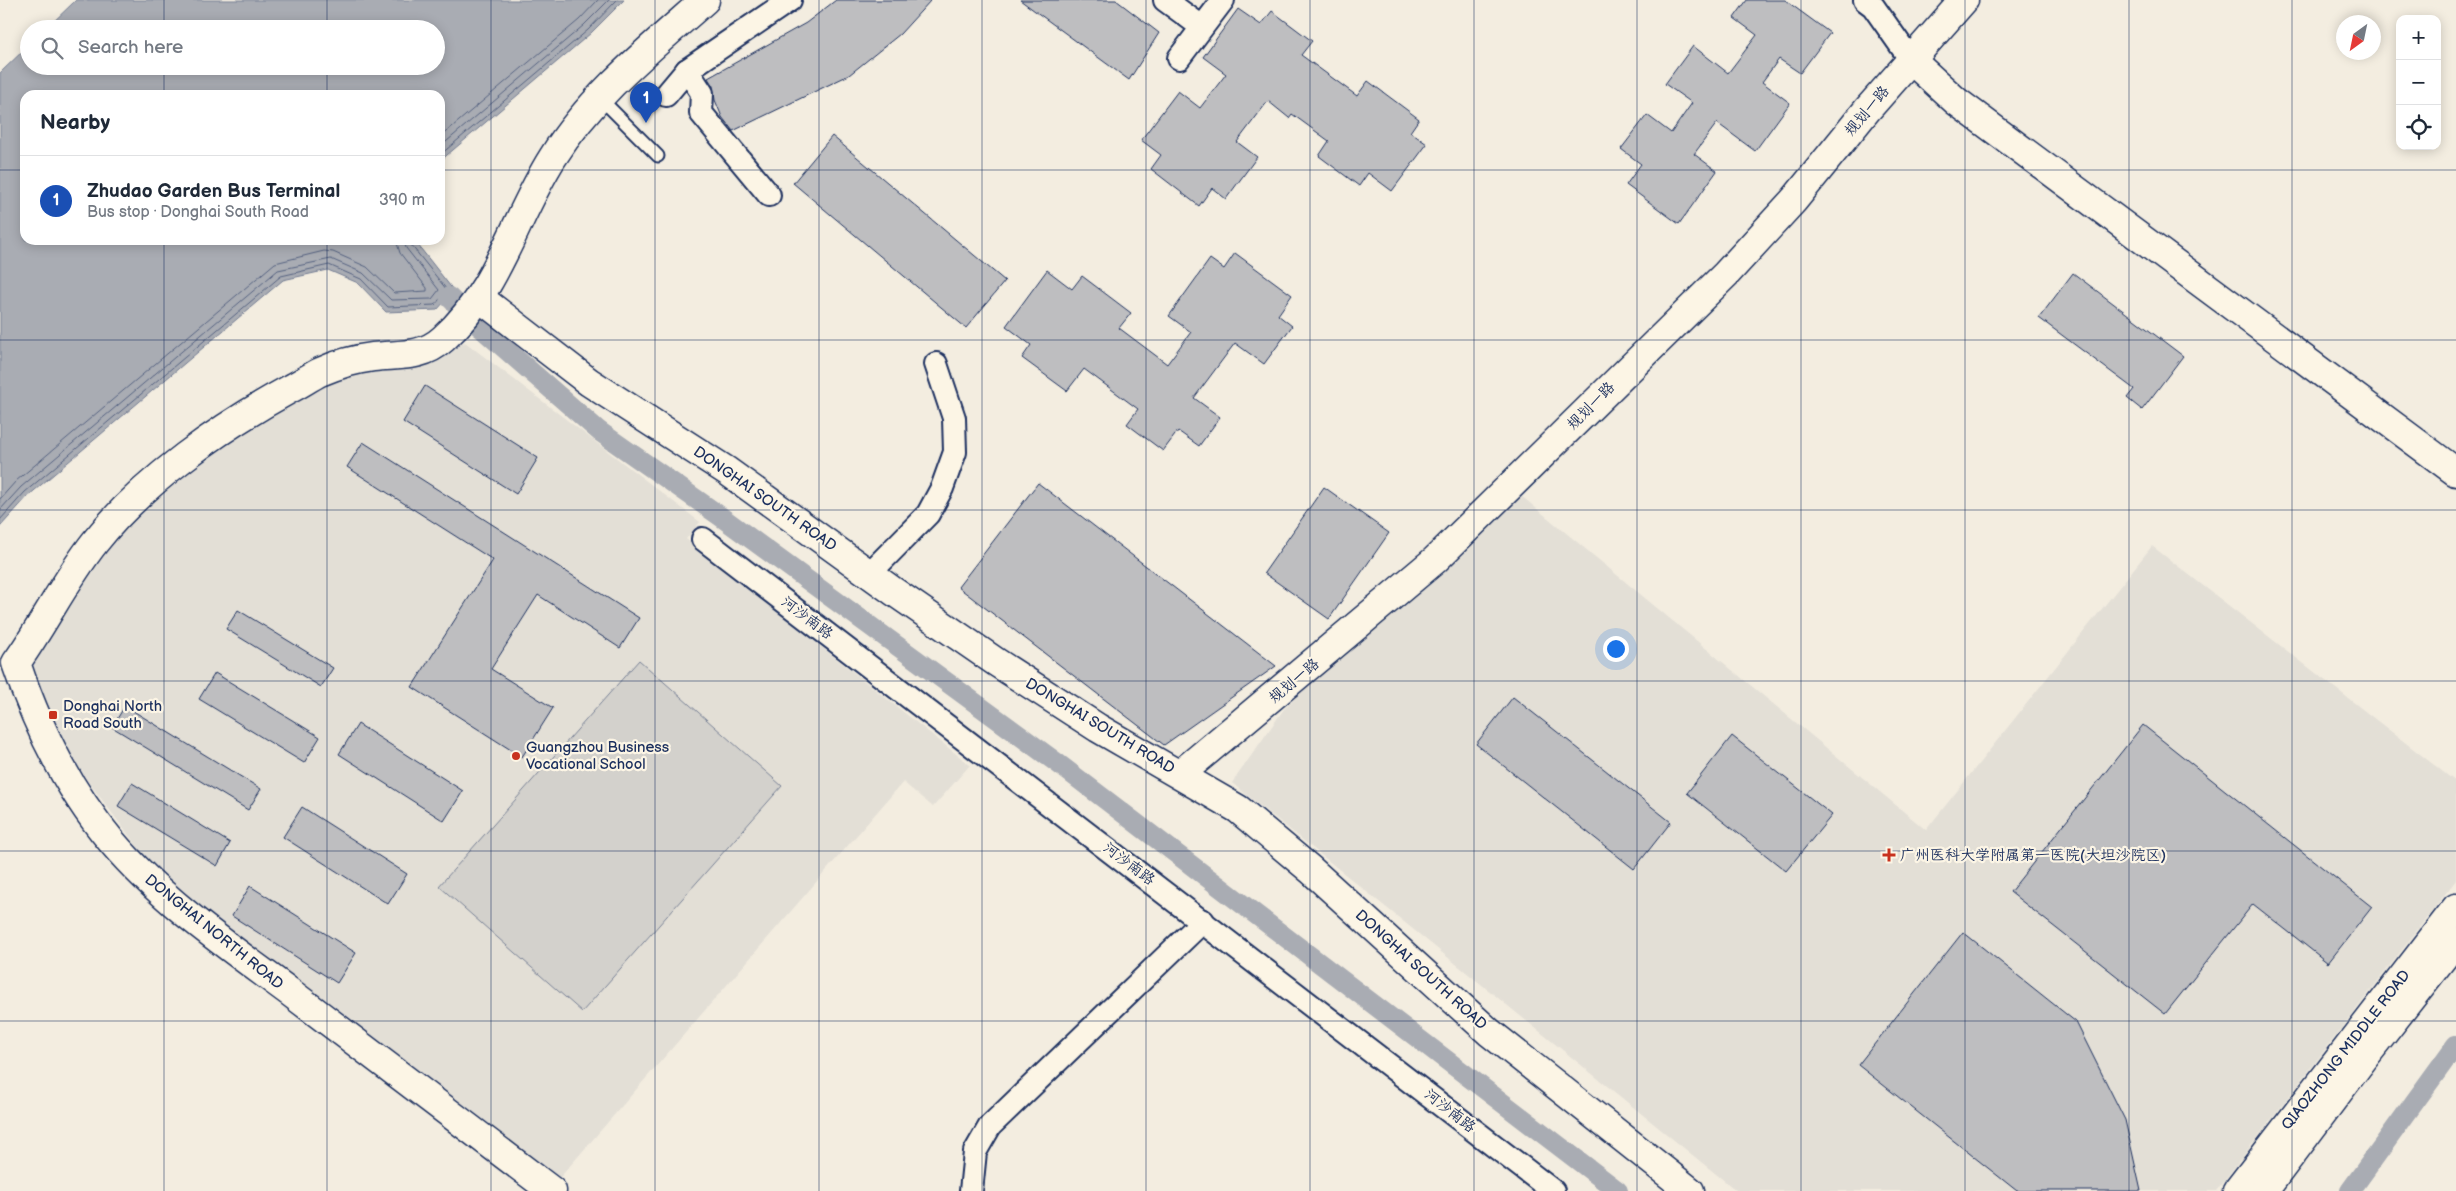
<!DOCTYPE html>
<html lang="en">
<head>
<meta charset="utf-8">
<style>
  body { margin:0; font-family:"Balsamiq Sans","LXGW WenKai TC",sans-serif; background:#f2f2f3; color:#1f2937 }
  .controls { position:absolute; right:15px; top:15px; display:grid; overflow:hidden; border-radius:10px; box-shadow:0 2px 12px #0003 }
  .controls button { width:45px; height:45px; display:grid; place-items:center; padding:0; border:0; border-bottom:1px solid #e0e1e3; background:#fff; color:#1f2937; font:25px sans-serif }
  .compass { position:absolute; left:2336px; top:15px; width:45px; height:45px; border-radius:50%; background:#fff; box-shadow:0 2px 12px #0003; rotate:213deg }
  .you { position:absolute; left:1615px; top:648px; width:18px; height:18px; margin:-12px; border:4px solid #fff; border-radius:50%; background:#1a73e8; box-shadow:0 0 0 8px #1a73e833 }
  .badge { display:grid; place-items:center; width:32px; height:32px; border-radius:50%; background:#c8321e; color:#fff; font-size:16px; font-weight:700 }
  .pin { position:absolute; translate:-50% -41px; filter:drop-shadow(0 1px 2px #0008) }
  .pin::after { content:''; position:absolute; top:26px; width:18px; height:15px; background:inherit; clip-path:polygon(0 0,100% 0,50% 100%) }
  .list { margin:0; padding:0; list-style:none }
  h2 { display:flex; justify-content:space-between; align-items:center; height:65px; margin:0; padding:0 20px; font-size:21px }
  h2 small { font-size:16px; font-weight:400; color:#747a83 }
  .list li { display:grid; grid-template-columns:32px 1fr auto; gap:15px; align-items:center; box-sizing:border-box; height:90px; padding:0 20px; border-top:1px solid #e0e1e3 }
  .list b { display:block; font-size:19px; white-space:nowrap }
  .list p { margin:0; font-size:16px; white-space:nowrap; color:#747a83 }
  .list em { font-size:16px; font-style:normal; color:#747a83 }
  .icon { flex:none; width:28px; height:28px; fill:none; stroke:currentColor; stroke-width:2; stroke-linecap:round; stroke-linejoin:round }
  .map { position:relative; flex:none; width:2456px; height:1191px; overflow:hidden }
  .search { position:absolute; background:#fff; box-shadow:0 2px 12px #0003; left:20px; top:20px; width:425px; height:55px; display:flex; align-items:center; gap:12px; box-sizing:border-box; padding:0 18px; border-radius:28px; color:#747a83; font-size:19px }
  .panel { position:absolute; background:#fff; box-shadow:0 2px 12px #0003; left:20px; top:90px; width:425px; height:155px; border-radius:15px }
  .map>svg:first-child { display:block }
</style>
</head>
<body>
<div class="map">
<svg width="2456" height="1191" viewBox="0 0 2456 1191">
  <rect width="100%" height="100%" fill="#f3ede0"/>
  <filter id="ink" filterUnits="userSpaceOnUse"><feTurbulence type="fractalNoise" baseFrequency=".02" numOctaves="2"/><feDisplacementMap in="SourceGraphic" scale="10" xChannelSelector="R" yChannelSelector="G"/><feConvolveMatrix kernelMatrix="1 2 1 2 8 2 1 2 1" color-interpolation-filters="sRGB"/></filter>
  <g filter="url(#ink)">
    <g fill="#e3dfd6">
      <polygon points="465,342 700,522 686,539 970,765 933,807 903,782 556,1182 186,896 146,858 87,780 67,747 42,699 30,663 77,580 137,512 200,458 296,397 344,376 396,370 427,361"/>
      <polygon points="1514,490 1926,830 2152,546 2456,782 2456,880 2216,1191 1737,1191 1232,783 1284,709"/>
    </g>
    <polygon fill="#d3d1cc" stroke="#778095" points="639,660 782,786 582,1012 439,886"/>
    <polygon fill="#a9acb3" stroke="#707a91" points="76,0 624,0 591,33 440,161 440,95 25,95 25,240 414,240 454,291 437,310 386,312 358,283 328,270 283,280 28,496 0,527 0,73 29,45 29,66 436,66 436,29 46,29"/>
    <g fill="none" stroke-linecap="round" stroke-linejoin="round">
      <g stroke="#546180" stroke-width="1">
        <polyline points="440,137 579,20 598,0"/>
        <polyline points="440,147 584,25 609,0"/>
        <polyline points="440,155 588,30 617,0"/>
        <polyline points="0,499 16,481 275,263 324,251 333,252 367,267 394,293 427,291 427,288 400,253 396,240"/>
        <polyline points="0,510 21,487 278,270 331,259 363,273 391,300 432,299 439,290 406,248 404,240"/>
        <polyline points="0,520 25,492 281,276 329,265 361,279 388,307 435,305 447,290 411,245 410,240"/>
      </g>
      <g stroke="#a9acb3" stroke-width="20">
        <polyline points="449,297 472,320 599,431 720,516 1060,765 1618,1191"/>
        <polyline points="2350,1191 2456,1045"/>
      </g>
    </g>
    <g fill="#bebec0" stroke="#1b2f5e">
      <polygon points="836,0 931,0 900,34 849,75 733,131 722,117 715,100 713,86 708,78 806,23"/>
      <polygon points="1020,0 1116,0 1159,33 1129,80"/>
      <polygon points="1747,0 1785,0 1830,33 1800,73 1779,59 1762,82 1790,103 1755,151 1717,123 1694,154 1717,171 1679,224 1626,185 1641,164 1621,149 1647,115 1671,133 1692,103 1665,84 1693,46 1728,73 1757,35 1734,18"/>
      <polygon points="1238,9 1261,25 1272,11 1312,41 1301,55 1357,96 1368,81 1419,119 1410,132 1427,144 1392,191 1368,173 1359,186 1319,156 1329,141 1292,114 1289,118 1268,101 1237,142 1257,157 1226,199 1212,188 1199,206 1151,169 1161,155 1141,140 1178,91 1200,108 1226,74 1203,57"/>
      <polygon points="832,136 1005,281 966,328 793,183"/>
      <polygon points="1235,253 1292,295 1278,315 1292,326 1264,364 1235,343 1194,398 1220,417 1199,446 1178,431 1163,451 1127,424 1138,409 1084,369 1067,391 1022,358 1031,345 1006,326 1047,270 1072,289 1082,276 1131,313 1119,328 1167,364 1191,332 1169,316 1210,259 1224,269"/>
      <polygon points="2073,273 2183,356 2142,410 2127,398 2134,389 2039,318"/>
      <polygon points="425,386 538,458 516,494 403,422"/>
      <polygon points="363,442 639,618 620,648 538,595 491,669 553,708 522,757 412,687 493,560 347,467"/>
      <polygon points="1038,483 1276,666 1164,745 958,587"/>
      <polygon points="1324,487 1389,533 1329,619 1264,573"/>
      <polygon points="238,610 333,668 321,687 226,629"/>
      <polygon points="215,673 320,737 304,763 199,699"/>
      <polygon points="1513,697 1671,822 1634,869 1476,744"/>
      <polygon points="125,706 261,789 248,810 112,727"/>
      <polygon points="358,724 463,791 444,821 339,754"/>
      <polygon points="2143,725 2372,907 2328,963 2253,904 2165,1014 2010,892"/>
      <polygon points="1732,736 1832,815 1786,871 1687,793"/>
      <polygon points="132,783 230,843 217,866 118,806"/>
      <polygon points="302,807 407,874 388,904 283,837"/>
      <polygon points="250,886 356,953 337,983 232,916"/>
      <polygon points="1963,932 2076,1022 2125,1120 2141,1191 2017,1191 1858,1065"/>
    </g>
    <g fill="none" stroke-linecap="round" stroke-linejoin="round">
      <defs>
        <polyline id="lane" points="599,97 658,156"/>
        <g id="street">
          <polyline points="1165,0 1202,27"/>
          <polyline points="1865,0 1873,6 1911,60"/>
          <polyline points="1179,58 1223,0"/>
          <polyline points="687,70 702,93 701,113 769,195"/>
          <polyline points="666,95 687,70 790,0"/>
          <polyline points="703,539 1553,1191"/>
          <polyline points="869,574 928,514 942,488 955,452 954,418 936,364"/>
          <polyline points="971,1191 975,1152 990,1126 1203,921"/>
        </g>
        <g id="secondary">
          <polyline points="1911,60 1956,101 2456,472"/>
          <polyline points="480,298 589,382 727,471 893,591 996,662 1098,728 1238,809 1311,870 1489,1032 1690,1191"/>
          <polyline points="1180,774 1435,560 1726,274 1794,200 1867,110 1964,0"/>
          <path d="M552,1191C465,1125 378,1059 291,993C229,947 162,901 112,842C69,791 37,726 16,663C44,624 65,580 95,542C144,480 221,427 290,389C300,384 310,377 320,372C336,365 356,359 373,357C399,354 422,358 443,339C499,289 514,218 553,157C592,95 651,48 705,0"/>
          <polyline points="2237,1191 2456,908"/>
          <polyline points="2264,1191 2364,1058 2456,941"/>
        </g>
      </defs>
      <use href="#lane" stroke="#1b2f5e" stroke-width="15"/>
      <use href="#street" stroke="#1b2f5e" stroke-width="26"/>
      <use href="#secondary" stroke="#1b2f5e" stroke-width="31"/>
      <use href="#lane" stroke="#fcf5e5" stroke-width="11"/>
      <use href="#street" stroke="#fcf5e5" stroke-width="22"/>
      <use href="#secondary" stroke="#fcf5e5" stroke-width="28"/>
    </g>
  </g>
  <path fill="none" stroke="#1b2f5e" stroke-width="1" stroke-opacity="0.55" d="M164,0V29M327,0V29M491,0V1191M655,0V1191M819,0V1191M982,0V1191M1146,0V1191M1310,0V1191M1474,0V1191M1637,0V1191M1801,0V1191M1965,0V1191M2129,0V1191M2292,0V1191M164,66V95M327,66V95M0,170H25M440,170H2456M164,240V1191M327,240V1191M0,340H2456M0,510H2456M0,681H2456M0,851H2456M0,1021H2456"/>
  <g fill="#c8321e" stroke="#fcf5e5" stroke-width="2">
    <rect x="48" y="710" width="10" height="10" rx="2.5"/>
    <circle cx="516" cy="756" r="5"/>
    <path d="M1886.5 847.5h5v5h5v5h-5v5h-5v-5h-5v-5h5z"/>
  </g>
  <g text-anchor="middle" dominant-baseline="central" stroke-width="4.5" stroke-linejoin="round" paint-order="stroke">
    <g font-size="15" fill="#1b2f5e" stroke="#fcf5e5">
      <text transform="translate(1867 111) rotate(-50)">规划一路</text>
      <text transform="translate(1591 406) rotate(-45)">规划一路</text>
      <text transform="translate(765 499) rotate(35)">DONGHAI SOUTH ROAD</text>
      <text transform="translate(807 618) rotate(37)">河沙南路</text>
      <text transform="translate(1294 681) rotate(-40)">规划一路</text>
      <text transform="translate(1100 726) rotate(31)">DONGHAI SOUTH ROAD</text>
      <text transform="translate(1129 864) rotate(37)">河沙南路</text>
      <text transform="translate(214 932) rotate(39)">DONGHAI NORTH ROAD</text>
      <text transform="translate(1421 970) rotate(42)">DONGHAI SOUTH ROAD</text>
      <text transform="translate(2346 1050) rotate(-52)">QIAOZHONG MIDDLE ROAD</text>
      <text transform="translate(1450 1111) rotate(38)">河沙南路</text>
    </g>
    <g font-size="15" fill="#1b2f5e" stroke="#fcf5e5" text-anchor="start">
      <text x="63" y="706">Donghai North<tspan x="63" dy="17">Road South</tspan></text>
      <text x="526" y="747">Guangzhou Business<tspan x="526" dy="17">Vocational School</tspan></text>
      <text x="1900" y="855">广州医科大学附属第一医院(大坦沙院区)</text>
    </g>
  </g>
</svg>
<div class="controls">
<button>+</button>
<button>−</button>
<button><svg class="icon" aria-label="locate" viewBox="0 0 24 24"><circle cx="12" cy="12" r="6"/><path d="M12 2v4M12 18v4M2 12h4M18 12h4"/></svg></button>
</div>
<svg class="compass" viewBox="-18 -18 36 36"><path d="M0-13l5 13h-10z" fill="#e53935"/><path d="M0 13l5-13h-10z" fill="#747a83"/></svg>
<div class="you"></div>
<div class="pin badge" style="left:646px;top:123px;background:#1a4fb4">1</div>
<div class="search"><svg class="icon" aria-label="search" viewBox="0 0 24 24"><circle cx="10" cy="10" r="6"/><path d="M15 15l6 6"/></svg>Search here</div>
<section class="panel">
<h2>Nearby<small></small></h2>
<ul class="list">
<li><span class="badge" style="background:#1a4fb4">1</span><div><b>Zhudao Garden Bus Terminal</b><p>Bus stop · Donghai South Road</p></div><em>390 m</em></li>
</ul>
</section>
</div>
</body>
</html>
